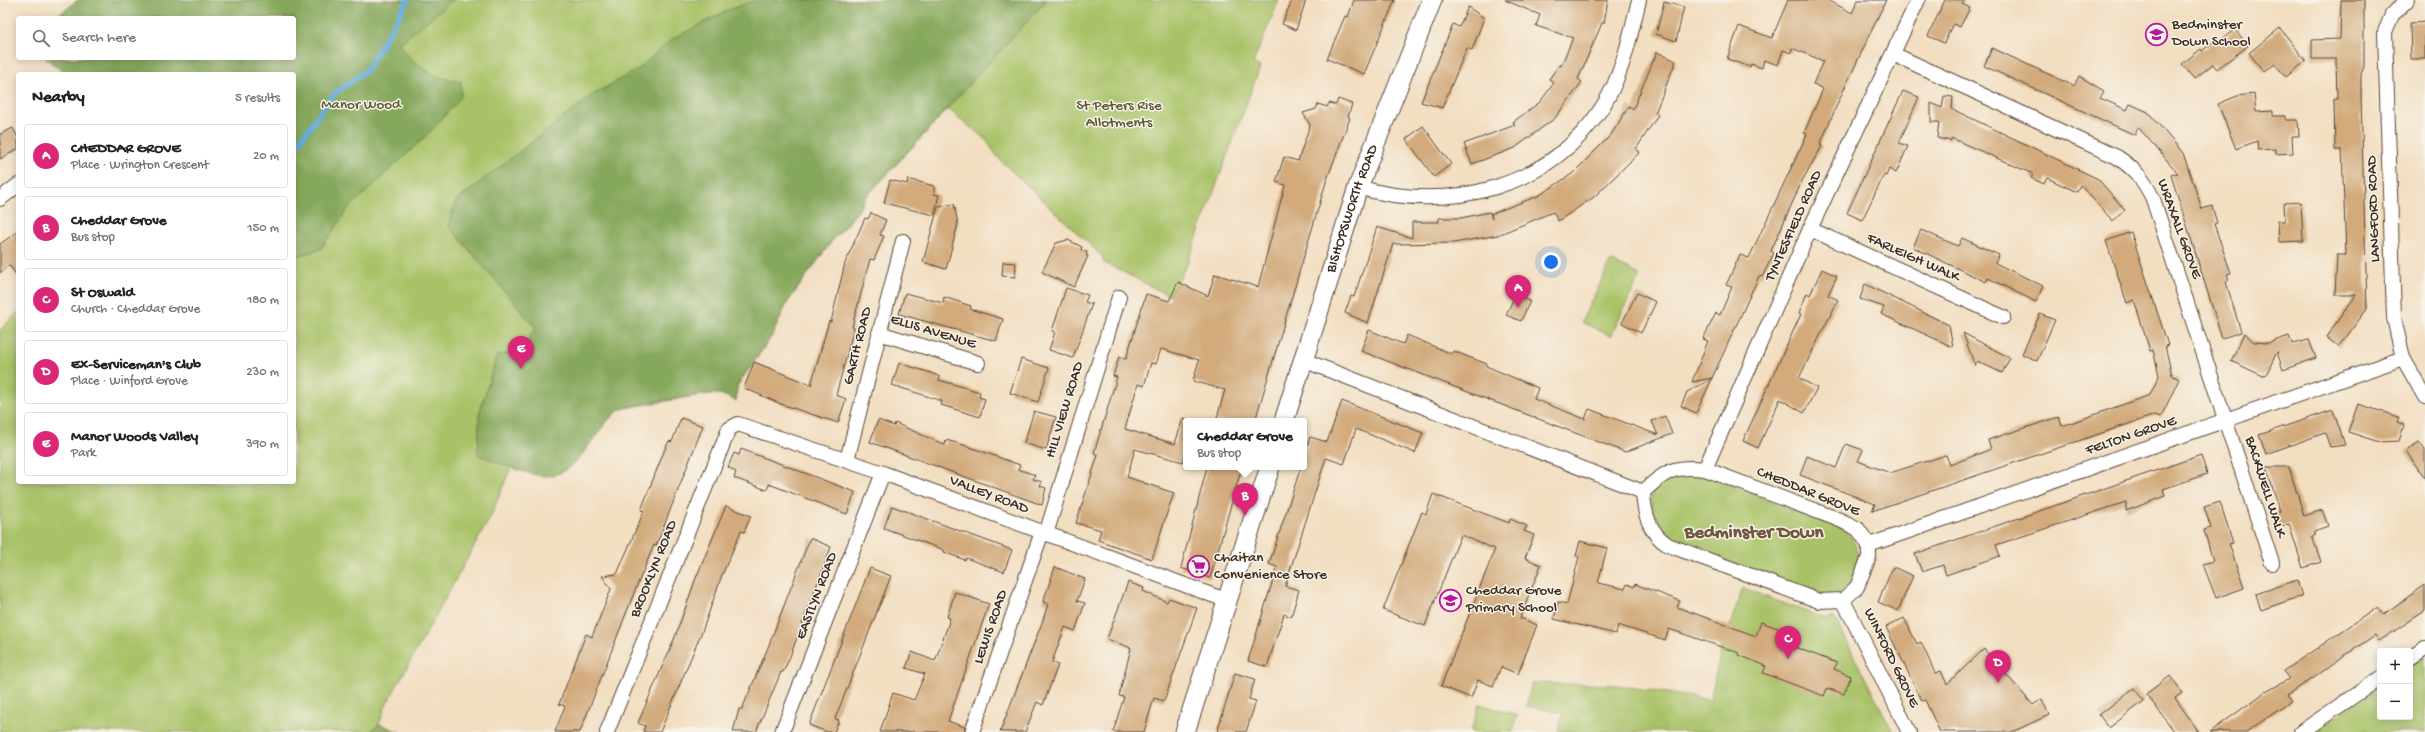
<!DOCTYPE html>
<html lang="en">
<head>
<meta charset="utf-8">
<style>
  body { margin:0; font-family:"Gochi Hand",sans-serif; background:#f2f2f2; color:#222 }
  .controls { position:absolute; right:12px; bottom:12px; display:grid; overflow:hidden; border-radius:4px; box-shadow:0 2px 10px #0003 }
  .controls button { width:36px; height:36px; display:grid; place-items:center; padding:0; border:0; border-bottom:1px solid #e0e0e0; background:#fff; color:#222; font:20px sans-serif }
  .you { position:absolute; left:1551px; top:262px; width:14px; height:14px; margin:-10px; border:3px solid #fff; border-radius:50%; background:#1a73e8; box-shadow:0 0 0 6px #1a73e833 }
  .badge { display:grid; place-items:center; width:26px; height:26px; border-radius:50%; background:#db2777; color:#fff; font-size:13px; font-weight:700 }
  .pin { position:absolute; translate:-50% -33px; filter:drop-shadow(0 1px 2px #0008) }
  .pin::after { content:''; position:absolute; top:21px; width:14px; height:12px; background:inherit; clip-path:polygon(0 0,100% 0,50% 100%) }
  .popup { position:absolute; left:1183px; top:418px; width:124px; height:52px; box-sizing:border-box; display:grid; place-content:center; border-radius:4px; background:#fff; filter:drop-shadow(0 1px 3px #0005); font-size:13px; white-space:nowrap; color:#767676 }
  .popup b { font-size:15px; color:#222 }
  .popup::after { content:''; position:absolute; left:50%; top:100%; margin-left:-8px; border:8px solid transparent; border-top-color:#fff }
  .list { margin:0; padding:0; list-style:none }
  h2 { display:flex; justify-content:space-between; align-items:center; height:52px; margin:0; padding:0 16px; font-size:17px }
  h2 small { font-size:13px; font-weight:400; color:#767676 }
  .list li { display:grid; grid-template-columns:26px 1fr auto; gap:12px; align-items:center; box-sizing:border-box; height:64px; margin:0 8px 8px; padding:0 8px; border:1px solid #e0e0e0; border-radius:4px }
  .list b { display:block; font-size:15px; white-space:nowrap }
  .list p { margin:0; font-size:13px; white-space:nowrap; color:#767676 }
  .list em { font-size:13px; font-style:normal; color:#767676 }
  .icon { flex:none; width:22px; height:22px; fill:none; stroke:currentColor; stroke-width:2; stroke-linecap:round; stroke-linejoin:round }
  .map { position:relative; flex:none; width:2425px; height:732px; overflow:hidden }
  .search { position:absolute; background:#fff; box-shadow:0 2px 10px #0003; left:16px; top:16px; width:280px; height:44px; display:flex; align-items:center; gap:10px; box-sizing:border-box; padding:0 14px; border-radius:4px; color:#767676; font-size:15px }
  .panel { position:absolute; background:#fff; box-shadow:0 2px 10px #0003; left:16px; top:72px; width:280px; height:412px; border-radius:4px }
  .map>svg:first-child { display:block }
</style>
</head>
<body>
<div class="map">
<svg width="2425" height="732" viewBox="0 0 2425 732">
  <rect width="100%" height="100%" fill="#f7f3e8"/>
  <filter id="ink" filterUnits="userSpaceOnUse"><feTurbulence type="fractalNoise" baseFrequency=".025" numOctaves="2"/><feDisplacementMap in="SourceGraphic" scale="8" xChannelSelector="R" yChannelSelector="G"/><feConvolveMatrix kernelMatrix="1 2 1 2 8 2 1 2 1" color-interpolation-filters="sRGB"/></filter>
  <filter id="wash" filterUnits="userSpaceOnUse"><feTurbulence type="fractalNoise" baseFrequency=".012" numOctaves="4" result="noise"/><feDisplacementMap in="SourceGraphic" scale="16" xChannelSelector="R" yChannelSelector="G"/><feGaussianBlur stdDeviation="0.9" result="paint"/><feColorMatrix in="noise" values="0 0 0 0 0 0 0 0 0 0 0 0 0 0 0 0 0 1.4 0 .05"/><feComposite in="paint" operator="in"/></filter>
  <g filter="url(#wash)">
    <rect width="100%" height="100%" fill="#f2dec1"/>
    <g fill="#a9c268" stroke="#727643">
      <polygon points="78,0 1279,0 1253,63 1260,67 1187,264 1170,296 1103,262 1103,257 1000,160 985,139 948,109 864,199 847,226 834,238 787,303 772,336 737,386 736,401 719,393 702,395 620,409 511,467 491,516 386,705 379,724 400,732 0,732 0,330 18,312 18,482 294,482 294,74 66,74 45,58 294,58 294,18 55,18"/>
      <polygon points="1611,261 1640,275 1611,336 1581,322"/>
      <path d="M1682,474L1708,477L1728,484C1756,495 1784,507 1813,518C1823,522 1838,525 1846,532C1860,545 1863,570 1850,585C1839,598 1819,595 1805,592L1668,537C1657,526 1643,497 1659,484C1666,479 1675,477 1682,474Z"/>
      <polygon points="1743,588 1828,620 1834,617 1893,732 1558,732 1563,713 1526,706 1532,683 1617,685 1710,700 1721,651"/>
      <polygon points="2425,656 2425,732 2313,732 2380,687 2380,717 2410,717 2410,667"/>
      <polygon points="1479,704 1517,715 1513,732 1471,732"/>
    </g>
    <g fill="#86a85c" stroke="#60693d">
      <path d="M78,0H453L399,44C417,68 432,76 461,82V97L428,134L348,209L321,249L294,257V74H66L45,58H294V18H55Z"/>
      <path d="M756,0H1047L864,199L859,210L834,238L787,303L772,336L737,386L736,401C731,399 723,394 717,394C705,393 626,405 619,410C595,428 579,474 548,476C534,478 492,460 478,455L479,414L497,355L520,352L536,328L448,225L456,201L592,95L637,70L672,39L728,10Z"/>
      <polygon points="379,724 400,732 370,732"/>
    </g>
    <g fill="none" stroke-linecap="round" stroke-linejoin="round">
      <polyline stroke="#63acdb" stroke-width="5.5" points="294,149 335,93 366,71 408,0"/>
    </g>
    <g id="blocks">
      <g fill="#d2aa7b">
        <polygon points="1292,0 1306,0 1296,30 1282,24"/>
        <polygon points="1354,0 1395,0 1364,74 1327,59 1345,16 1348,17"/>
        <polygon points="1505,0 1608,0 1604,23 1602,23 1578,79 1582,82 1555,118 1515,148 1472,164 1464,144 1515,125 1513,122 1540,102 1554,83 1549,79 1559,65 1561,66 1573,38 1536,26 1540,15"/>
        <polygon points="1788,0 1828,0 1852,13 1858,0 1886,0 1839,100 1820,145 1822,146 1802,181 1771,251 1774,253 1762,277 1759,276 1712,378 1692,382 1708,341 1703,339 1716,313 1720,315 1732,287 1726,285 1740,255 1749,258 1807,134 1804,133 1823,89 1813,84 1823,61 1792,48 1791,53 1783,50 1778,65 1764,60 1762,68 1751,64 1750,67 1727,59 1739,26 1772,38"/>
        <polygon points="1945,0 1965,0 1962,4 1970,8 1960,27 1953,24 1944,43 1928,36"/>
        <polygon points="2341,0 2364,0 2364,67 2361,74 2361,97 2367,309 2339,347 2326,337 2356,295 2335,295 2337,255 2346,255 2342,150 2335,150 2334,99 2337,99 2336,59 2312,59 2312,40 2340,39"/>
        <polygon points="1664,2 1684,7 1676,41 1656,34"/>
        <polygon points="1468,7 1484,18 1472,50 1467,48 1442,108 1421,102 1453,24 1459,27"/>
        <polygon points="2425,22 2425,59 2411,59 2410,23"/>
        <polygon points="2280,28 2306,61 2286,77 2275,64 2264,72 2249,53"/>
        <polygon points="2235,29 2248,46 2217,69 2213,64 2194,79 2182,64 2201,49 2202,51 2218,38 2220,41"/>
        <polygon points="1992,48 2074,86 2079,76 2104,91 2100,98 2127,110 2130,104 2148,112 2183,153 2202,209 2212,206 2217,223 2214,224 2231,273 2227,274 2229,280 2226,282 2241,332 2222,338 2171,175 2178,173 2138,127 2135,135 1984,66"/>
        <polygon points="1657,52 1676,61 1655,113 1658,115 1636,149 1640,152 1594,197 1558,221 1553,212 1498,235 1454,243 1393,244 1368,323 1345,313 1351,296 1354,297 1377,227 1412,238 1412,222 1439,222 1439,218 1461,218 1490,212 1492,219 1491,214 1538,196 1572,174 1611,135 1629,106 1633,109"/>
        <polygon points="1903,91 1919,97 1899,143 1908,146 1896,173 1889,169 1886,176 1884,175 1862,220 1847,213"/>
        <polygon points="2254,94 2256,112 2273,111 2273,116 2286,116 2286,120 2298,120 2299,136 2292,136 2293,153 2276,154 2276,149 2258,150 2257,141 2236,149 2218,104 2237,96"/>
        <polygon points="1944,96 1953,97 1952,109 2098,179 2125,210 2113,221 2080,185 2077,192 2047,178 2044,184 2031,178 2033,174 1951,138 1951,141 1937,138 1939,122 1931,122 1931,103 1942,108"/>
        <polygon points="1338,99 1352,104 1348,117 1350,118 1326,182 1255,421 1216,421 1225,390 1193,381 1199,360 1161,349 1156,364 1151,363 1144,386 1138,384 1125,429 1175,444 1183,418 1186,419 1186,453 1183,462 1135,449 1127,477 1174,493 1168,510 1152,559 1098,540 1101,530 1076,523 1098,455 1094,453 1117,377 1113,376 1119,357 1126,359 1146,294 1169,301 1178,282 1208,296 1215,274 1258,287 1285,185 1276,182 1284,157 1298,161 1310,125 1303,113 1316,109 1318,104 1327,107 1329,103 1336,105"/>
        <polygon points="1423,126 1451,164 1434,177 1406,139"/>
        <polygon points="13,128 18,138 18,149 0,159 0,134"/>
        <polygon points="908,179 934,186 934,194 939,195 934,215 884,203 890,180 907,184"/>
        <polygon points="2301,202 2303,241 2279,242 2278,221 2285,221 2284,203"/>
        <polygon points="954,204 958,224 946,269 923,262 938,207"/>
        <polygon points="871,213 886,220 880,235 884,236 874,260 870,259 852,327 854,328 836,395 846,399 838,423 781,404 744,388 754,362 811,385 829,321 831,322 845,263 865,218 868,219"/>
        <polygon points="1921,230 1958,246 1962,238 1999,255 1995,263 2043,286 2036,302 1988,278 1986,282 1913,247"/>
        <polygon points="18,231 18,277 9,265 0,273 0,244"/>
        <polygon points="2131,232 2168,345 2165,346 2172,375 2179,379 2161,417 2155,415 1872,511 1875,504 1800,475 1807,456 1836,468 1846,444 1863,450 1858,461 1890,473 1946,455 1950,465 1991,449 1988,440 2059,417 2062,426 2150,395 2159,376 2153,350 2150,351 2134,300 2127,303 2106,241"/>
        <polygon points="1068,240 1082,247 1081,250 1087,252 1086,255 1088,256 1074,287 1042,272 1056,243"/>
        <polygon points="1003,262 1016,263 1015,277 1002,276"/>
        <polygon points="1822,269 1837,276 1828,295 1838,300 1799,378 1817,388 1804,413 1780,399 1758,448 1743,441 1801,314 1799,313 1807,293 1810,295"/>
        <polygon points="1865,284 1949,325 1953,347 1881,314 1884,307 1860,299"/>
        <polygon points="1066,288 1088,295 1085,302 1092,304 1073,358 1049,350 1055,332 1052,331"/>
        <polygon points="905,293 943,303 944,297 971,306 970,309 1003,319 996,341 899,314"/>
        <polygon points="1637,293 1656,302 1641,333 1622,323"/>
        <polygon points="1515,295 1530,301 1521,321 1506,315"/>
        <polygon points="2040,314 2055,320 2037,361 2022,354"/>
        <polygon points="1369,330 1403,344 1407,335 1452,354 1453,351 1487,364 1486,366 1538,388 1534,399 1585,419 1589,409 1658,435 1652,421 1665,416 1672,434 1625,452 1361,351"/>
        <polygon points="1963,333 2010,358 2002,373 1977,361 1975,366"/>
        <polygon points="2244,333 2254,342 2268,343 2289,336 2292,344 2309,340 2316,358 2283,370 2277,352 2266,375 2264,374 2263,376 2231,361"/>
        <polygon points="1021,359 1049,368 1038,402 1010,393"/>
        <polygon points="899,363 931,373 940,377 939,380 980,392 979,397 985,399 980,417 941,405 942,401 892,385"/>
        <polygon points="1712,379 1696,413 1681,406 1687,392"/>
        <polygon points="1342,401 1423,433 1415,453 1356,429 1344,464 1326,458 1285,586 1299,590 1291,617 1284,614 1267,667 1248,661 1277,567 1269,564 1301,467 1304,467 1304,457 1310,437 1327,442"/>
        <polygon points="2358,404 2399,417 2397,422 2404,425 2399,441 2379,442 2348,432"/>
        <polygon points="2333,410 2345,445 2330,447 2325,433 2266,454 2259,435"/>
        <polygon points="1034,411 1056,417 1046,450 1024,443"/>
        <polygon points="681,418 703,426 656,546 654,545 634,593 580,732 555,732 565,706 559,704 586,634 592,637 611,589 602,576 617,574 644,511 641,510 665,449 669,441 672,442"/>
        <polygon points="878,420 894,426 895,423 945,445 946,440 964,445 1020,465 1018,469 1035,475 1033,479 1042,482 1040,486 1046,488 1042,505 870,442"/>
        <polygon points="2419,442 2425,450 2425,479 2406,451"/>
        <polygon points="741,449 855,492 847,514 769,484 767,490 734,478 736,472 728,467 734,453 739,455"/>
        <polygon points="2201,455 2207,474 2163,489 2165,496 2126,511 2126,502 1996,545 2000,556 1946,575 1943,565 1922,572 1915,554"/>
        <polygon points="1207,467 1242,467 1210,578 1181,568"/>
        <polygon points="2266,467 2289,467 2304,516 2322,510 2328,526 2314,531 2316,535 2312,536 2321,562 2303,568 2289,524 2278,528 2273,513 2280,511"/>
        <polygon points="1433,494 1509,523 1510,519 1527,526 1524,531 1534,535 1525,558 1541,565 1520,618 1537,625 1518,674 1501,667 1493,686 1478,680 1471,698 1441,686 1495,549 1461,535 1425,626 1383,610 1422,512 1426,514"/>
        <polygon points="2220,502 2233,543 2229,544 2244,588 2216,598 2203,564 2213,561 2204,530 2211,528 2204,507"/>
        <polygon points="726,506 751,516 744,532 741,531 722,575 703,629 660,732 643,732 645,726 638,723 675,637 696,578"/>
        <polygon points="892,506 1012,550 1004,572 966,558 965,560 944,552 944,550 884,528"/>
        <polygon points="810,538 831,547 789,659 783,672 781,672 756,732 733,732 739,709 742,709 767,650"/>
        <polygon points="1580,541 1607,548 1598,583 1625,589 1627,584 1634,587 1635,584 1680,601 1677,607 1756,636 1761,622 1788,632 1784,643 1837,663 1834,669 1851,676 1844,694 1827,688 1824,696 1763,673 1766,666 1739,655 1739,653 1669,629 1665,640 1618,625 1616,634 1554,619 1558,602 1567,604 1579,557 1576,556"/>
        <polygon points="1055,567 1085,579 1077,601 1085,603 1075,631 1065,627 1052,662 1058,665 1043,705 1037,702 1025,732 1000,732 1043,620 1048,604 1043,602"/>
        <polygon points="1893,567 1913,576 1898,611 1878,602"/>
        <polygon points="870,568 891,576 835,719 839,720 834,732 827,732 809,725"/>
        <polygon points="2297,580 2302,596 2261,610 2256,594"/>
        <polygon points="1128,582 1144,588 1143,591 1167,602 1169,598 1197,608 1164,701 1154,698 1144,732 1113,732 1124,697 1119,696 1131,648 1107,639"/>
        <polygon points="2425,585 2425,611 2379,641 2375,635 2328,667 2288,695 2292,701 2246,732 2210,732 2264,693 2289,679 2283,671 2378,607 2384,614"/>
        <polygon points="955,592 989,604 948,721 965,727 964,732 880,732 893,693 914,700 925,674 906,668 912,652 935,661 948,625 950,618 947,617"/>
        <polygon points="1904,618 1917,644 1921,642 1935,673 1941,671 1947,684 1984,649 2033,705 2042,699 2049,715 2012,732 1940,732 1925,700 1922,701 1886,627"/>
        <polygon points="1235,673 1255,679 1249,699 1256,701 1246,732 1217,732"/>
        <polygon points="2170,676 2182,693 2175,698 2199,732 2175,732 2146,694"/>
        <polygon points="2134,688 2144,701 2109,728 2099,715"/>
      </g>
    </g>
  </g>
  <g filter="url(#ink)">
    <use href="#blocks" fill-opacity="0" stroke="#564536" stroke-width="1"/>
    <g fill="none" stroke-linecap="round" stroke-linejoin="round">
      <defs>
        <g id="street">
          <polyline points="2407,0 2392,15 2385,32 2394,318 2403,358 2425,397"/>
          <path d="M1893,54L2117,157C2135,169 2144,180 2153,199L2272,563"/>
          <path d="M1358,187C1447,214 1552,188 1603,106C1623,74 1630,36 1639,0"/>
          <polyline points="0,199 18,185"/>
          <polyline points="1810,229 2003,317"/>
          <polyline points="879,333 978,363"/>
          <path d="M1303,360L1643,492C1665,471 1675,465 1705,469L1840,520L1858,529L1869,545V557L1857,587L1843,600L1819,601L1668,545C1649,533 1644,513 1643,492"/>
          <polyline points="847,460 903,241"/>
          <polyline points="1705,469 1810,229 1918,0"/>
          <polyline points="1046,534 1119,297"/>
          <polyline points="1869,545 2403,358"/>
          <polyline points="1843,600 1909,732"/>
          <polyline points="2410,658 2425,648"/>
          <polyline points="607,732 729,429 738,424 883,473 1228,601"/>
          <polyline points="782,732 883,473"/>
          <polyline points="972,732 1042,532"/>
          <polyline points="2301,732 2380,678"/>
        </g>
        <g id="secondary">
          <path id="s1" d="M1284,421L1358,187L1432,0"/>
          <polyline points="1185,732 1270,467"/>
        </g>
      </defs>
      <use href="#street" stroke="#564536" stroke-width="16"/>
      <use href="#secondary" stroke="#564536" stroke-width="21"/>
      <use href="#street" stroke="#fff" stroke-width="14"/>
      <use href="#secondary" stroke="#fff" stroke-width="19"/>
    </g>
  </g>
  <defs>
    <symbol id="school-ring" viewBox="-11 -11 22 22"><circle r="9.5" fill="#f7f3e8" stroke="#b5179e" stroke-width="1.5"/><path d="M0-5L7-2L0 1L-7-2ZM-4 1L0 2.5L4 1V4Q0 6-4 4Z" fill="#b5179e"/></symbol>
    <symbol id="supermarket-ring" viewBox="-11 -11 22 22"><circle r="9.5" fill="#f7f3e8" stroke="#b5179e" stroke-width="1.5"/><path d="M-6-5.5h2.5l.6 2H6L4.5 2H-2.5L-4.4-4H-6ZM-1.5 3.2a1.3 1.3 0 1 0 .1 0ZM3 3.2a1.3 1.3 0 1 0 .1 0Z" fill="#b5179e"/></symbol>
  </defs>
  <g fill-rule="evenodd">
    <use href="#school-ring" x="2144" y="22" width="25" height="25"/>
    <use href="#supermarket-ring" x="1186" y="554" width="25" height="25"/>
    <use href="#school-ring" x="1438" y="588" width="25" height="25"/>
  </g>
  <g text-anchor="middle" dominant-baseline="central" stroke-width="3" stroke-linejoin="round" paint-order="stroke">
    <g font-size="15" fill="#3b2a1e" stroke="#f7f3e8" text-anchor="start">
      <text x="2172" y="25">Bedminster<tspan x="2172" dy="17">Down School</tspan></text>
      <text x="1214" y="558">Chaitan<tspan x="1214" dy="17">Convenience Store</tspan></text>
      <text x="1466" y="591">Cheddar Grove<tspan x="1466" dy="17">Primary School</tspan></text>
    </g>
    <g font-size="15" fill="#5c5834" stroke="#f7f3e8">
      <text x="361" y="105">Manor Wood</text>
      <text x="1119" y="106">St Peters Rise<tspan x="1119" dy="17">Allotments</tspan></text>
    </g>
    <g font-size="15" fill="#3b2a1e" stroke="#f7f3e8">
      <text stroke="none"><textPath href="#s1" startOffset="223">BISHOPSWORTH ROAD</textPath></text>
      <text transform="translate(2374 209) rotate(-92)">LANGFORD ROAD</text>
      <text transform="translate(1794 226) rotate(-66)">TYNTESFIELD ROAD</text>
      <text transform="translate(2179 229) rotate(70)">WRAXALL GROVE</text>
      <text transform="translate(1913 258) rotate(24)">FARLEIGH WALK</text>
      <text transform="translate(933 332) rotate(17)">ELLIS AVENUE</text>
      <text transform="translate(858 346) rotate(-76)">GARTH ROAD</text>
      <text transform="translate(1065 410) rotate(-73)">HILL VIEW ROAD</text>
      <text transform="translate(2131 436) rotate(-19)">FELTON GROVE</text>
      <text transform="translate(2265 487) rotate(72)">BACKWELL WALK</text>
      <text transform="translate(1808 492) rotate(22)">CHEDDAR GROVE</text>
      <text transform="translate(989 495) rotate(21)">VALLEY ROAD</text>
      <text transform="translate(654 569) rotate(-68)">BROOKLYN ROAD</text>
      <text transform="translate(817 596) rotate(-69)">EASTLYN ROAD</text>
      <text transform="translate(991 627) rotate(-71)">LEWIS ROAD</text>
      <text transform="translate(1891 658) rotate(64)">WINFORD GROVE</text>
    </g>
    <g font-size="19" font-weight="bold" fill="#70573f" stroke="#f7f3e8">
      <text x="1754" y="533">Bedminster Down</text>
    </g>
  </g>
</svg>
<div class="controls">
<button>+</button>
<button>−</button>
</div>
<div class="you"></div>
<div class="pin badge" style="left:1518px;top:308px">A</div>
<div class="pin badge" style="left:1245px;top:516px">B</div>
<div class="popup"><b>Cheddar Grove</b>Bus stop</div>
<div class="pin badge" style="left:1788px;top:659px">C</div>
<div class="pin badge" style="left:1998px;top:683px">D</div>
<div class="pin badge" style="left:521px;top:369px">E</div>
<div class="search"><svg class="icon" aria-label="search" viewBox="0 0 24 24"><circle cx="10" cy="10" r="6"/><path d="M15 15l6 6"/></svg>Search here</div>
<section class="panel">
<h2>Nearby<small>5 results</small></h2>
<ul class="list">
<li><span class="badge">A</span><div><b>CHEDDAR GROVE</b><p>Place · Wrington Crescent</p></div><em>20 m</em></li>
<li><span class="badge">B</span><div><b>Cheddar Grove</b><p>Bus stop</p></div><em>150 m</em></li>
<li><span class="badge">C</span><div><b>St Oswald</b><p>Church · Cheddar Grove</p></div><em>180 m</em></li>
<li><span class="badge">D</span><div><b>Ex-Serviceman's Club</b><p>Place · Winford Grove</p></div><em>230 m</em></li>
<li><span class="badge">E</span><div><b>Manor Woods Valley</b><p>Park</p></div><em>390 m</em></li>
</ul>
</section>
</div>
</body>
</html>
